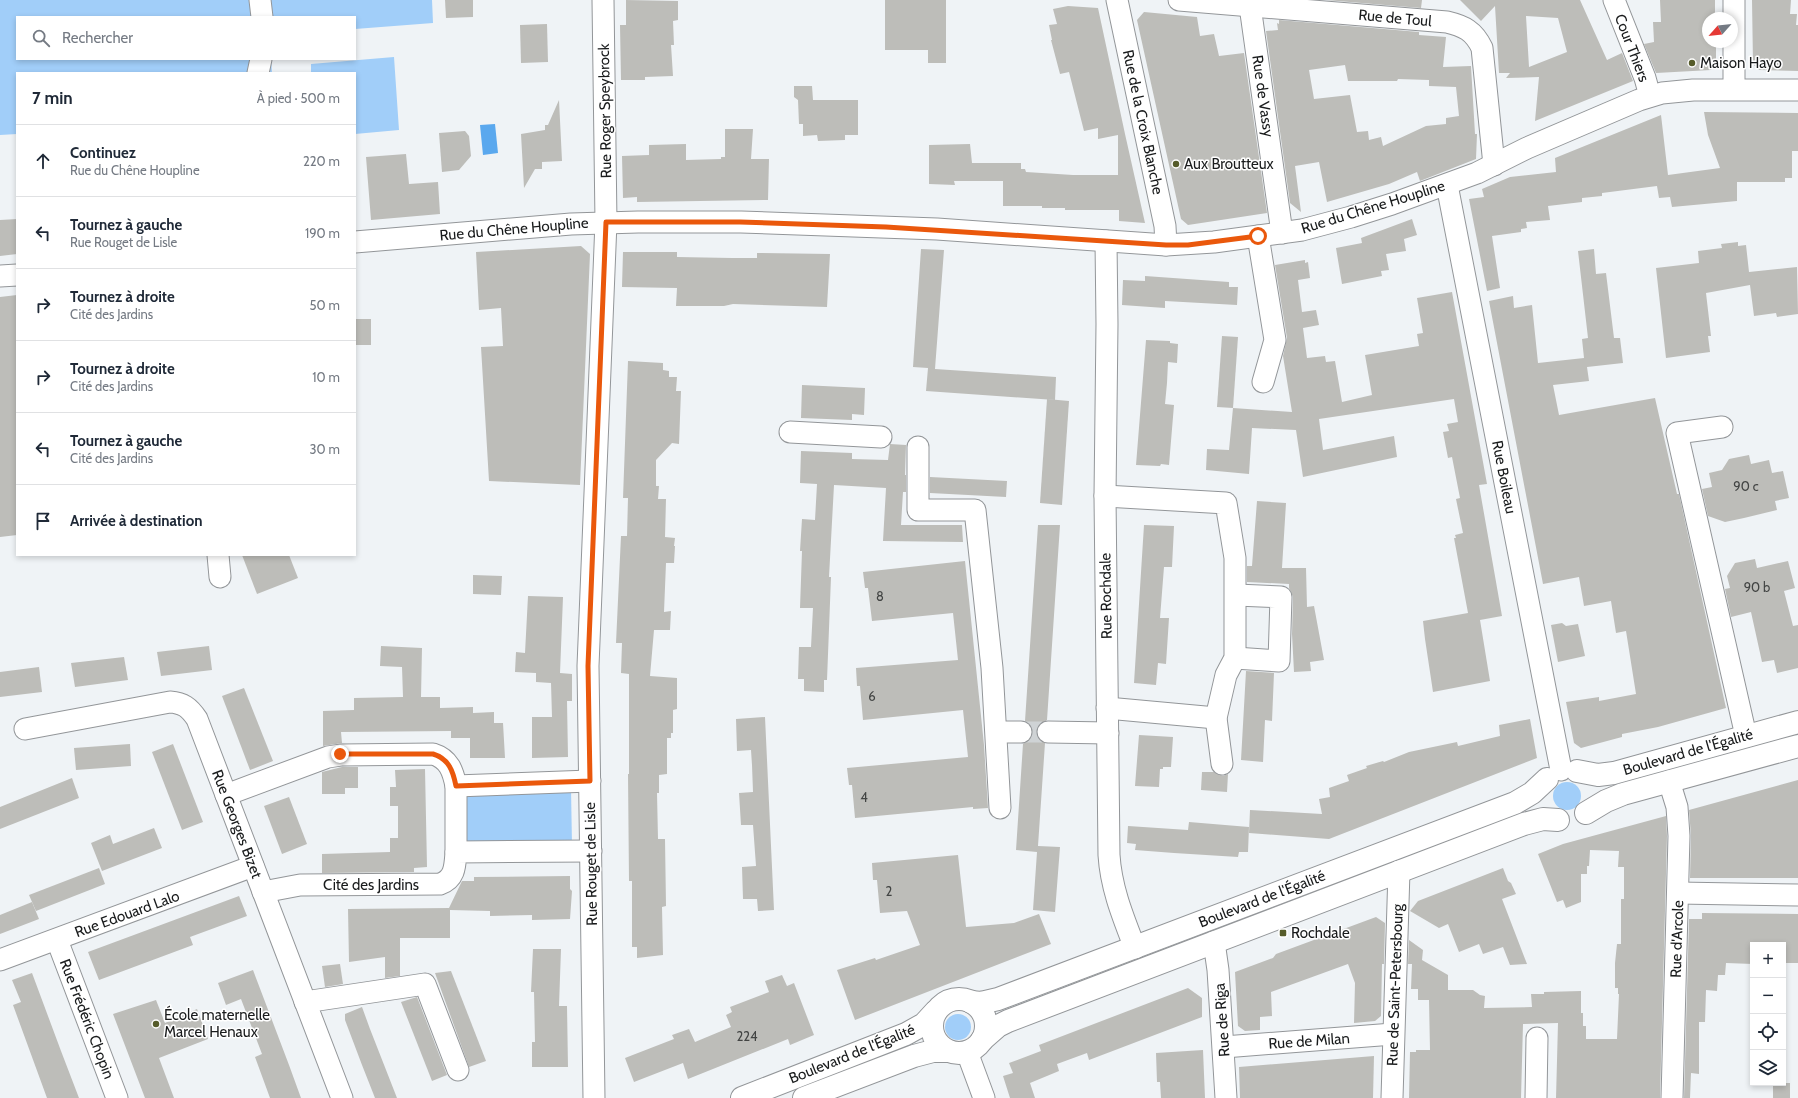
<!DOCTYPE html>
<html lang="fr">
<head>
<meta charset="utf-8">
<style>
  body { margin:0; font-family:Cabin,sans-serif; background:#f6f6f7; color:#1f2937 }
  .controls { position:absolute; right:12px; bottom:12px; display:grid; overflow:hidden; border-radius:0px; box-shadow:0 2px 6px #0003 }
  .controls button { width:36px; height:36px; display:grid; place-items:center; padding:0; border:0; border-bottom:1px solid #e0e1e3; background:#fff; color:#1f2937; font:20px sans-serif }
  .compass { position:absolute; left:1702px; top:12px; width:36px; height:36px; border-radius:50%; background:#fff; box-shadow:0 2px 6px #0003; rotate:243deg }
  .stop { position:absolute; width:12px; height:12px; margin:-9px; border:3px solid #ea580c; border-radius:50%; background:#fff }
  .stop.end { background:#ea580c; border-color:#fff; box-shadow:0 1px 4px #0008 }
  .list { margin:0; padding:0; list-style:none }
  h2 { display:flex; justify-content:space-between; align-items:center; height:52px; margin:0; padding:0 16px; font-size:17px }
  h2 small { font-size:13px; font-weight:400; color:#747a83 }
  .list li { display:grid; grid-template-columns:26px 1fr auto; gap:12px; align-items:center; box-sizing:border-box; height:72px; padding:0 16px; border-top:1px solid #e0e1e3 }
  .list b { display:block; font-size:15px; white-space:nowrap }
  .list p { margin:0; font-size:13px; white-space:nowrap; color:#747a83 }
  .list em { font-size:13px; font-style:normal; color:#747a83 }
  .icon { flex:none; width:22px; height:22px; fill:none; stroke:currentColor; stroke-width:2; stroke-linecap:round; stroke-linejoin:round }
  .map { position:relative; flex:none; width:1798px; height:1098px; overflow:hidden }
  .search { position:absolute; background:#fff; box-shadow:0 2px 6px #0003; left:16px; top:16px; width:340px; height:44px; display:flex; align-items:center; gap:10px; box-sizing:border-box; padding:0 14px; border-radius:0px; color:#747a83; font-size:15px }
  .panel { position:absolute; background:#fff; box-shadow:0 2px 6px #0003; left:16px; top:72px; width:340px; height:484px; border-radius:0px }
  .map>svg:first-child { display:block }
</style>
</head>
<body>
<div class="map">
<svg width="1798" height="1098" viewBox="0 0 1798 1098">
  <rect width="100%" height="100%" fill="#eff3f6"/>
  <g fill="#a1cef9">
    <polygon points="0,0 432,0 433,23 355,29 355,17 17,17 17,59 271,59 272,73 17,73 17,134 0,135"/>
    <polygon points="394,57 399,130 355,134 355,73 311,73 311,64"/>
    <circle cx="1567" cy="796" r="14"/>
    <polygon points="571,788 572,846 469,843 462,834 465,798 474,790"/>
    <circle cx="958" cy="1027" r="13"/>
  </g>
  <polygon fill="#5aa8ee" points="495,124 498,153 483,155 480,125"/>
  <g fill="#bdbdb9" fill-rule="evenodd">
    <polygon points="445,0 473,0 473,17 446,18"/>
    <polygon points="626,0 678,1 678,20 673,21 674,45 671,45 673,76 645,77 645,80 621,80 620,25 626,25"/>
    <polygon points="885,0 946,0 946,63 928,63 928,50 885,50"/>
    <polygon points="1326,0 1422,0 1421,8"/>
    <path d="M1460,0H1580L1607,60L1622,53L1633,81L1535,121L1539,77L1506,78L1510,73H1499L1495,6L1481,21ZM1526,16L1558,18L1567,52L1529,67Z"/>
    <polygon points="1660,0 1715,0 1715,18 1708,18 1708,42 1716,42 1716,64 1711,70 1656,73 1644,44 1654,42 1653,22 1661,22"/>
    <polygon points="1752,0 1791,0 1790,14 1797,14 1796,25 1798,25 1798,71 1759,70 1753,64"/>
    <polygon points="1068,6 1098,8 1125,134 1120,135 1125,134 1145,223 1119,221 1119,210 1065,210 1065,208 1042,208 1042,206 1003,206 1003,181 954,181 955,185 929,184 929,145 970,144 972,163 1021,163 1021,169 1025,169 1026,172 1073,175 1118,175 1118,135 1098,139 1098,128 1084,131 1069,72 1060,74 1051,40 1052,40 1049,25 1057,24 1053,9"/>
    <polygon points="1144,12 1197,17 1200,36 1214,34 1219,56 1244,53 1267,213 1188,225 1181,219 1137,20"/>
    <path d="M1279,20L1419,32V35L1446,37L1443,67L1471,66L1475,134H1477L1476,159L1420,181L1417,172L1389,184L1327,202L1319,162L1295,166L1301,212L1290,203L1266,31L1278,30L1277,23L1279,24ZM1345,65L1348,81H1397L1398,79L1429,80V86L1456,87L1459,116L1446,118V124L1426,126L1383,146L1381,137L1369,140L1368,131L1357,132L1350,95L1314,99L1309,70Z"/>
    <polygon points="547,24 548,62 521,63 520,25"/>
    <polygon points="794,86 812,86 813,100 858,100 858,135 845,135 845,140 818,141 817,135 803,136 803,124 799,124 798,100 794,97"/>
    <polygon points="559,100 562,161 542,162 542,169 535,169 524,188 521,134 545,130 545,125 548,125"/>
    <polygon points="1704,112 1798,113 1798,151 1792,151 1792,178 1785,178 1785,182 1737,182 1737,201 1672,207 1670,197 1659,198 1657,186 1602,193 1602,196 1582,198 1582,202 1548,206 1550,220 1526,222 1527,228 1521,229 1521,232 1492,236 1500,288 1487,291 1469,199 1484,197 1482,189 1510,177 1556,172 1555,158 1661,115 1668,175 1720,168 1708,135"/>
    <polygon points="725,129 753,129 751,159 769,159 768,200 637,202 637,197 623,198 622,156 649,155 649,145 686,144 686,160 721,159 721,157 725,157"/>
    <polygon points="465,131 469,136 471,156 459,170 442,172 439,133"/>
    <polygon points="406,154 409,184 438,182 440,214 371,220 366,157"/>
    <polygon points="17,219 17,254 0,256 0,220"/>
    <polygon points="1412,219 1417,235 1404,239 1406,251 1386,254 1389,270 1381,271 1382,276 1342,284 1336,248 1362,243 1361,238"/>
    <polygon points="1738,242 1738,246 1746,245 1749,272 1797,267 1798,314 1777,317 1776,313 1754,316 1750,285 1706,293 1711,336 1708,336 1710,352 1666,358 1656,268 1699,263 1698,251 1722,248 1721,244"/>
    <polygon points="581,246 590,254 580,485 489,481 481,347 503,346 501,308 479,310 476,252"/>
    <polygon points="921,249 944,250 935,369 1056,377 1055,400 926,391 928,368 913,367"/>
    <polygon points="1594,249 1596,274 1606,273 1614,338 1620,338 1623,363 1587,367 1589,381 1553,385 1559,415 1655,398 1677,494 1679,494 1726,708 1658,727 1622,734 1622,737 1581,748 1574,743 1566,702 1599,697 1599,701 1636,694 1626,631 1616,633 1611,601 1584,606 1579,577 1543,584 1489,301 1513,296 1514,308 1532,305 1538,363 1584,358 1582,339 1588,338 1578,251"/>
    <polygon points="623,252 677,252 677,257 732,258 757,258 757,253 830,254 827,307 733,304 724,306 676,306 677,288 622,287"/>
    <polygon points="1305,260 1305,263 1308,262 1310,278 1298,280 1302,312 1316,310 1319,325 1303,328 1307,358 1325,356 1326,362 1335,361 1342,402 1372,395 1365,355 1419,346 1417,334 1423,333 1417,298 1452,292 1487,484 1479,485 1502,616 1480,620 1490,681 1433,692 1425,639 1423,621 1468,613 1454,538 1456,538 1455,535 1463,533 1456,499 1460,498 1452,457 1448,458 1443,432 1449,431 1447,424 1458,422 1454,399 1319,419 1323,450 1394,436 1397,457 1303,477 1296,430 1252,428 1249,474 1206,470 1207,449 1229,450 1233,408 1292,412 1283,356 1287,338 1275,265"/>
    <polygon points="1145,276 1229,282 1229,287 1238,287 1237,305 1165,301 1165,308 1122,305 1123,280 1145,281"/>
    <polygon points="17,295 17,535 0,537 0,297"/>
    <rect x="355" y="319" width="16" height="26"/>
    <polygon points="1222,336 1238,337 1233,408 1217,407"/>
    <polygon points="1146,340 1170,341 1170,343 1178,344 1177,363 1168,362 1167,383 1165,404 1174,405 1169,465 1161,464 1160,466 1136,465"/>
    <polygon points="628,361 663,363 663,370 669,371 669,377 677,377 676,391 681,391 679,444 672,443 656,460 656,486 659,486 658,499 666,499 665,537 675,538 674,546 675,546 674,563 666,563 664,612 671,611 670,630 654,630 650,676 677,678 677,709 673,710 673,733 671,733 671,738 667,738 667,774 659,775 659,793 657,793 658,839 665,839 666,906 662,907 663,955 637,958 637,947 632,947 632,881 629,881 628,774 629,774 629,674 621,673 622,643 616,643 621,536 627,536 628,498 623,498"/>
    <polygon points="802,385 865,388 864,415 852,414 852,420 801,418"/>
    <polygon points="1047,399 1069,401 1062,505 1040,503"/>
    <polygon points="890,444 906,445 905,475 906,475 906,492 903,492 901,525 962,525 963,542 883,541 886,488 834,485 829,577 831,577 827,680 824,680 824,692 804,691 804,679 798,679 799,647 811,647 813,608 800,608 802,551 800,551 802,519 815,520 817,484 800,483 801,451 852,453 852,459 888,460"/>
    <polygon points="1749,455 1751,464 1769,460 1772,473 1783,471 1789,498 1775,501 1777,510 1744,518 1725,522 1708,516 1702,489 1712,487 1709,473 1722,470 1729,459"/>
    <polygon points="930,477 1007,481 1006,497 930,493"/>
    <polygon points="1257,501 1286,503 1282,568 1306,568 1307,607 1314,606 1324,660 1310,662 1311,671 1294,672 1292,634 1293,597 1289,588 1289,584 1247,582 1247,566 1252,566"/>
    <polygon points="1038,525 1060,525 1047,720 1038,726 1036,732 1038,738 1045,743 1038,846 1060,847 1055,912 1033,910 1037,852 1016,850 1023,744 1031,738 1033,732 1031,726 1025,721"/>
    <polygon points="1144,525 1174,526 1172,567 1164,567 1160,618 1169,618 1166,664 1158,663 1156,685 1134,683"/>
    <polygon points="242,555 289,555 298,578 257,594"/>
    <polygon points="1755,559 1757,568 1788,561 1795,588 1784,591 1793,626 1798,625 1798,668 1777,673 1774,660 1762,662 1751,612 1731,617 1725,589 1730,588 1727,576 1735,563"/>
    <polygon points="965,561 984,745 988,808 973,809 973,807 855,818 852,785 849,785 847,768 968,757 963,710 863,720 860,686 857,686 856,668 958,660 953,613 872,621 868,588 865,588 863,572"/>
    <polygon points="473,575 502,576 501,595 473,594"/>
    <polygon points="528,596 563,597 560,673 572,674 572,701 567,701 568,757 532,758 532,717 552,717 551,683 536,682 536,673 515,672 516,652 525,653"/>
    <polygon points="1562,623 1566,626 1578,624 1585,656 1558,662 1551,625"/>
    <polygon points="209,646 212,670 161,676 157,652"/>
    <polygon points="381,646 422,648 421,697 440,697 440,708 473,707 473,713 494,712 494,723 503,723 505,758 470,758 470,738 451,738 451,731 341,732 342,743 323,746 323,711 354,710 354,698 403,697 402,667 380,666"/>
    <polygon points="124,657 128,680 75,687 71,663"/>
    <polygon points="39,667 42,692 0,697 0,672"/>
    <polygon points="1246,671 1274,673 1272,721 1265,720 1263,762 1241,760"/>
    <polygon points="244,688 273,761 250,770 222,696"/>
    <polygon points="765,717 774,910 758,911 757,899 743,899 742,867 756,866 753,825 741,825 739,793 753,792 752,765 751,750 737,751 736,719"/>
    <polygon points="1530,719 1537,758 1329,839 1249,833 1250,810 1322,814 1319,799 1330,797 1329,788 1349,781 1347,775 1367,768 1366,766 1383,761 1384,762 1409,752 1457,742 1458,746 1500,736 1499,725"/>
    <polygon points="1139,735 1173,737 1171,767 1163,767 1163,769 1160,769 1159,787 1135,786"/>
    <polygon points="130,744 131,766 76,770 74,748"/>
    <polygon points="173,744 203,822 182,830 152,752"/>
    <polygon points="342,767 358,767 358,788 345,788 345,794 322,794 322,772"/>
    <polygon points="425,769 427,867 414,868 414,872 322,873 322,854 390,852 390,838 398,838 398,806 390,806 390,787 396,787 395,770"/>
    <polygon points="1202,772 1214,772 1223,776 1228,774 1227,792 1201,790"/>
    <polygon points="72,778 79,798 0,829 0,807"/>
    <polygon points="1798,780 1798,878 1690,878 1691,836 1689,810"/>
    <polygon points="289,797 307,844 282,854 264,806"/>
    <polygon points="1666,816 1667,836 1660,1098 1556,1098 1558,1023 1523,1024 1521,1098 1409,1098 1410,1052 1416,1052 1416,1050 1430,1050 1429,1000 1418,1000 1418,989 1411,989 1412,964 1408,964 1409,940 1423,950 1422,960 1448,975 1448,990 1473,990 1480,995 1485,996 1484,1008 1532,1007 1531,994 1544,994 1544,992 1581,991 1581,1013 1583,1013 1583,1026 1586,1026 1586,1039 1617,1039 1619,994 1618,994 1618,988 1615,988 1615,963 1617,944 1621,944 1621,899 1624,899 1624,867 1618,867 1619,851 1590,850 1589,866 1587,866 1587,874 1581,874 1581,902 1566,908 1563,900 1557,902 1538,854 1563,844"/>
    <polygon points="1189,822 1249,827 1248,852 1239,852 1238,857 1174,853 1135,850 1136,844 1127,843 1128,826 1188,830"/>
    <polygon points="154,828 162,848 102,871 91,843 110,835 113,844"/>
    <polygon points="958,855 966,927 1014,923 1039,914 1051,944 855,1020 837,970 875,958 876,960 920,945 907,911 880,913 877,880 873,880 872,863"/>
    <polygon points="99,868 105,884 36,911 29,895"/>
    <polygon points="1503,868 1508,881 1511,883 1516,894 1502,899 1527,964 1510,965 1503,947 1483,954 1479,944 1459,952 1448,924 1439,928 1410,911 1418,901"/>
    <polygon points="570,876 570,889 572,891 570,919 532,920 532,915 490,916 490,911 450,910 450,938 400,938 400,976 385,978 385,957 349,962 348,909 449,908 462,881 474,881 474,877"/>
    <polygon points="239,896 247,916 190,937 193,945 99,980 88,952"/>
    <polygon points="32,902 39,919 0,934 0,915"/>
    <polygon points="1702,913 1798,914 1798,963 1783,963 1783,945 1753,945 1753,964 1726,963 1725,975 1718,975 1717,991 1706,990 1705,1022 1699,1022 1699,1074 1691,1073 1690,1098 1684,1098 1689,919 1702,919"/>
    <polygon points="1376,917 1385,923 1384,964 1382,964 1381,1016 1375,1021 1354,1023 1355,983 1348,964 1271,992 1272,1016 1260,1017 1260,1030 1245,1031 1238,1026 1235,972 1273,958 1276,954"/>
    <polygon points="533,949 561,949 559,1006 567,1006 568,1067 532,1067 532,1042 535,1042 534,992 531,992"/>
    <polygon points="340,964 343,984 325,987 322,966"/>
    <polygon points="253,970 289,1065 301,1098 270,1098 255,1057 262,1054 241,999 226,1005 218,983"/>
    <polygon points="451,971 486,1061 469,1067 435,973"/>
    <polygon points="32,973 61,1051 79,1098 47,1098 13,1005 21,1002 12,980"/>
    <polygon points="782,975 787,986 794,983 814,1035 790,1045 788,1039 688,1079 683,1063 634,1082 625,1058 674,1039 672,1035 689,1029 695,1042 731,1027 726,1015 732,1012 730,1007 769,992 765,981"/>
    <polygon points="1188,988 1202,998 1202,1017 1089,1060 1087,1053 1057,1064 1059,1071 1030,1083 1035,1098 1010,1098 1003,1076 1013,1073 1009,1063 1041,1051 1039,1045"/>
    <polygon points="417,997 447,1075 432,1081 401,1002"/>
    <polygon points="156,1000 165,1023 197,1009 208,1039 159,1058 174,1098 145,1098 113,1014"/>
    <polygon points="362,1007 370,1029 397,1098 375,1098 362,1065 345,1020 345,1014"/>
    <polygon points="1203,1050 1205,1098 1161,1098 1160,1082 1157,1082 1156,1053"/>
    <polygon points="1374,1056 1373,1098 1240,1098 1239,1067"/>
    <rect x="1773" y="1083" width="17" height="15"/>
  </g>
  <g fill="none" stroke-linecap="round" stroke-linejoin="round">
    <polyline stroke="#cfd3d5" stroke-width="21" stroke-dasharray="21 10" stroke-linecap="butt" points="1021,732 1048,732"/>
    <defs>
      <g id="minor">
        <polyline points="260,0 262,17"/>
        <polyline points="1117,0 1165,226 1166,245"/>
        <path d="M1179,0L1447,22C1464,26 1474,31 1482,48L1494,165"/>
        <polyline points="1614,0 1645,78 1650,96"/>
        <polyline points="1734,0 1734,89"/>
        <polyline points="1250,6 1282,233"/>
        <polyline points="258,73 261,59"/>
        <polyline points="1447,185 1561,770"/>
        <polyline points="1258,236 1275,340 1263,382"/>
        <path d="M1106,241L1107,324L1105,496L1109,855C1111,888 1123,917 1135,948"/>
        <polyline points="355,242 571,224 638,222 741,222 937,229 1166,245 1214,242 1302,230 1351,217 1392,204 1477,173 1527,148 1639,100 1662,93 1693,90 1798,90"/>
        <polyline points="0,276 17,275"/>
        <polyline points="1722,427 1677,433 1746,736"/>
        <polyline points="790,432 881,437"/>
        <polyline points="918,447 918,510 975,510 992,668 1000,808"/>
        <polyline points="1105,496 1226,503 1235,558 1235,658 1226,675 1216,718 1222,764"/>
        <polyline points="218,555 220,577"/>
        <polyline points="1235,658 1279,661 1281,597 1236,595"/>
        <polyline points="1107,708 1216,718"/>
        <path d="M25,729L170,702C183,703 189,707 197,719L342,1098"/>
        <polyline points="997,732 1021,732"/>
        <polyline points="1048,732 1108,733"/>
        <polyline points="1669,781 1677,807 1679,836 1672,1098"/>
        <polyline points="456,786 456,852"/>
        <path d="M226,795L328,757L341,755L433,754C449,759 453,771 456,786L590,781"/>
        <path d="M263,892L300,885L440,884C455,879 455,866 456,852L591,851"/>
        <polyline points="1678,893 1798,895"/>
        <polyline points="57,940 117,1098"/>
        <polyline points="1214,942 1218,970 1226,1098"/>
        <polyline points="0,960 253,866"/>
        <polyline points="305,1002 425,984 458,1070"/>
        <polyline points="1224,1047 1393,1034"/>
        <polyline points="967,1052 984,1098"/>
        <polyline points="594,1098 588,666 606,222 603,0"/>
        <polyline points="1392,1098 1399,871"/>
        <polyline points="1536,1098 1537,1038"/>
      </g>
      <g id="major">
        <polyline points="1577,771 1598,775 1614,773 1798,722"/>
        <polyline points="1586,813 1606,801 1623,794 1798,746"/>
        <circle cx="959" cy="1026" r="27"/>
        <polyline points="971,1002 981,1003 998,999 1515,803 1532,793 1547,779"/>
        <polyline points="982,1040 998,1026 1008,1021 1524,824 1543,819 1558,820"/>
        <polyline points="742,1098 906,1034 924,1024 935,1012"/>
        <polyline points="804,1098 914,1056 933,1051 947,1051"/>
      </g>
    </defs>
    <use href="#minor" stroke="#939699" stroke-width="23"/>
    <use href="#major" stroke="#939699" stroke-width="24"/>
    <use href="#minor" stroke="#fff" stroke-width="21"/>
    <use href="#major" stroke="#fff" stroke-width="22"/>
  </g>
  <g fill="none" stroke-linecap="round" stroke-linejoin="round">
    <path stroke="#ea580c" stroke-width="5" d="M340,754H433C449,759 453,771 456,786L590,781L588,666L606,222H740L886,227L1166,245H1188L1258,236"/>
  </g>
  <g fill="#565c2a" stroke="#fff" stroke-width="1.5">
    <circle cx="1692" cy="63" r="4"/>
    <circle cx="1176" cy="164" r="4"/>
    <rect x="1279" y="929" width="8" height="8" rx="2"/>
    <circle cx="156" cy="1024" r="4"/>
  </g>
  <g text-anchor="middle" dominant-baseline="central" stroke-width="3" stroke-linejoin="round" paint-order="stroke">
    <g font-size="13" fill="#424443">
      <text x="1746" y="486">90 c</text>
      <text x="1757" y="587">90 b</text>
      <text x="880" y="596">8</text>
      <text x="872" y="696">6</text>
      <text x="864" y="797">4</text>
      <text x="889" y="891">2</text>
      <text x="747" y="1036">224</text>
    </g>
    <g font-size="15" fill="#191b1c" stroke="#fff">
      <text transform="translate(1395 18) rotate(5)">Rue de Toul</text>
      <text transform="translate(1632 48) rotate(69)">Cour Thiers</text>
      <text transform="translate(1263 96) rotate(82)">Rue de Vassy</text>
      <text transform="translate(605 111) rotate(-91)">Rue Roger Speybrock</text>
      <text transform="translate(1143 122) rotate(78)">Rue de la Croix Blanche</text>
      <text transform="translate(1373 207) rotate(-17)">Rue du Chêne Houpline</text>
      <text transform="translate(514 229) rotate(-5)">Rue du Chêne Houpline</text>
      <text transform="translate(1504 477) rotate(79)">Rue Boileau</text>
      <text transform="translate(1106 596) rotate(-91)">Rue Rochdale</text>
      <text transform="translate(1688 752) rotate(-16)">Boulevard de l'Égalité</text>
      <text transform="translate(237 824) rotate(69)">Rue Georges Bizet</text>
      <text transform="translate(591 864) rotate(-91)">Rue Rouget de Lisle</text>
      <text x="371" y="885">Cité des Jardins</text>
      <text transform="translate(1262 899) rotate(-21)">Boulevard de l'Égalité</text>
      <text transform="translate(127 914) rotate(-20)">Rue Edouard Lalo</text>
      <text transform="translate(1677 939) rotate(-88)">Rue d'Arcole</text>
      <text transform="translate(1395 985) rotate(-88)">Rue de Saint-Petersbourg</text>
      <text transform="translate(87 1019) rotate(69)">Rue Frédéric Chopin</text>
      <text transform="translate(1222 1020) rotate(-94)">Rue de Riga</text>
      <text transform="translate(1309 1041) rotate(-4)">Rue de Milan</text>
      <text transform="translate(852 1054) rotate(-22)">Boulevard de l'Égalité</text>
    </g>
    <g font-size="15" fill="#191b1c" stroke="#fff" text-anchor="start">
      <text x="1700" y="63">Maison Hayo</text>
      <text x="1184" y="164">Aux Broutteux</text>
      <text x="1291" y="933">Rochdale</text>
      <text x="164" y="1015">École maternelle<tspan x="164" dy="17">Marcel Henaux</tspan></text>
    </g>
  </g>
</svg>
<div class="controls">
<button>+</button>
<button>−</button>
<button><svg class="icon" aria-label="locate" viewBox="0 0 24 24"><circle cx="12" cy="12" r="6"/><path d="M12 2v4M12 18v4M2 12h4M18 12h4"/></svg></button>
<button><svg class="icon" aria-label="layers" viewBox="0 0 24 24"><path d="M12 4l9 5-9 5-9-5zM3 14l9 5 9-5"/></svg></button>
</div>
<svg class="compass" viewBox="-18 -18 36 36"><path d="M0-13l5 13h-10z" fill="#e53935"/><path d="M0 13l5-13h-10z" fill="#747a83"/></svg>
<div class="stop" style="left:1258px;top:236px"></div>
<div class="stop end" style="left:340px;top:754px"></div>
<div class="search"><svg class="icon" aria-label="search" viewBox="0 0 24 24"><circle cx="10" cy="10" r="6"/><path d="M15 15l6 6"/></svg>Rechercher</div>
<section class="panel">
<h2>7 min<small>À pied · 500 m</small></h2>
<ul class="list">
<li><svg class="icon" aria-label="ahead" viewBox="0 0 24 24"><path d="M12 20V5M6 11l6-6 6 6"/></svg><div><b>Continuez</b><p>Rue du Chêne Houpline</p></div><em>220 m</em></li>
<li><svg class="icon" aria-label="left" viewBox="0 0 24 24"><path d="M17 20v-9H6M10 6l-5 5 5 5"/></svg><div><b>Tournez à gauche</b><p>Rue Rouget de Lisle</p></div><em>190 m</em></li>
<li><svg class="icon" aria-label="right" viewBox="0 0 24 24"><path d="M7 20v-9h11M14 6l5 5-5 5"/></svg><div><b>Tournez à droite</b><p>Cité des Jardins</p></div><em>50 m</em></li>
<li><svg class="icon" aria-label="right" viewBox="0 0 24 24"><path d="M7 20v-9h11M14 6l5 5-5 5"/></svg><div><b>Tournez à droite</b><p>Cité des Jardins</p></div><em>10 m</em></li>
<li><svg class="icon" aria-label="left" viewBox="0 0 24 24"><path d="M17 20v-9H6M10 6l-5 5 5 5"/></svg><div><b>Tournez à gauche</b><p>Cité des Jardins</p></div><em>30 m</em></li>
<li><svg class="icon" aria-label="arrive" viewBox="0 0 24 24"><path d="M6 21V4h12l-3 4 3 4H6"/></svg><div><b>Arrivée à destination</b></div></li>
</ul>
</section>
</div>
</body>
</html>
